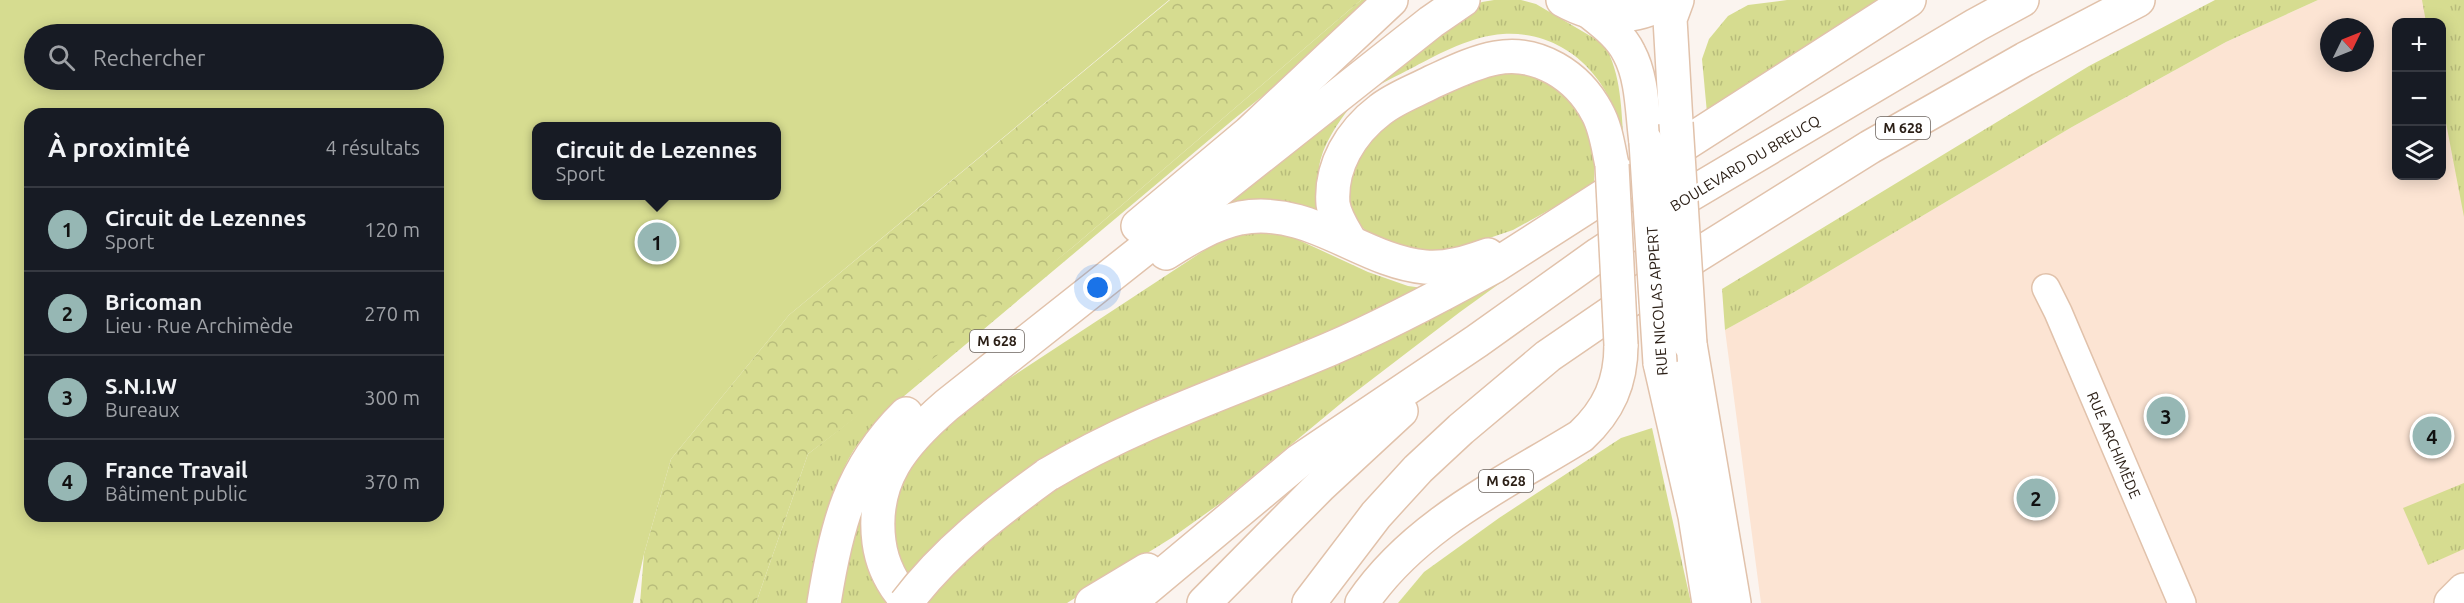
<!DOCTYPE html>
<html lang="fr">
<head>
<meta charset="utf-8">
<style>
  body { margin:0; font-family:Ubuntu,sans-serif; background:#242831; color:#f1f3f6 }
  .controls { position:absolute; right:18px; top:18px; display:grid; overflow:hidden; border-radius:12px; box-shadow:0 3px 15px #0003 }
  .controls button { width:54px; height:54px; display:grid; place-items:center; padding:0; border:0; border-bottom:2px solid #363941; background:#171b24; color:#f1f3f6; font:30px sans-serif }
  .compass { position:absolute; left:2320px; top:18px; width:54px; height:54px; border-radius:50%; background:#171b24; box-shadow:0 3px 15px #0003; rotate:47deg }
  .you { position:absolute; left:1098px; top:288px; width:21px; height:21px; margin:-15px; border:4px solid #fff; border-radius:50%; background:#1a73e8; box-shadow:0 0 0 9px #1a73e833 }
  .badge { display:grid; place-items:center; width:39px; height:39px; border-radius:50%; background:#96b7b4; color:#111; font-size:20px; font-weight:700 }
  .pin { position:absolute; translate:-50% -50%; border:3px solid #fff; box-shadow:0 2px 6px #0006 }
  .popup { position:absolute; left:532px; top:122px; width:249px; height:78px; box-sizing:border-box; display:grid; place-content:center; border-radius:12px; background:#171b24; filter:drop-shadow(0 2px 4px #0005); font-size:20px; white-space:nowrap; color:#9ea1a6 }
  .popup b { font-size:22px; color:#f1f3f6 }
  .popup::after { content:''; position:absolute; left:50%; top:100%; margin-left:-12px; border:12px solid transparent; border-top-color:#171b24 }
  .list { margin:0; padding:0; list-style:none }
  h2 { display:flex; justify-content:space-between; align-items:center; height:78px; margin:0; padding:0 24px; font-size:26px }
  h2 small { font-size:20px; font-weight:400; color:#9ea1a6 }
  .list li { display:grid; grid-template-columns:39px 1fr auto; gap:18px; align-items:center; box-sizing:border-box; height:84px; padding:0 24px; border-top:2px solid #363941 }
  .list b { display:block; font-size:22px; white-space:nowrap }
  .list p { margin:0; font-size:20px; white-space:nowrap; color:#9ea1a6 }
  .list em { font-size:20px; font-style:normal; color:#9ea1a6 }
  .icon { flex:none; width:33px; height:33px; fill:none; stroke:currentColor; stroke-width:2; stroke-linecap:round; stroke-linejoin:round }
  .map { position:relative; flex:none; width:2464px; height:603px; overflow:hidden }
  .search { position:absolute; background:#171b24; box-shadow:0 3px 15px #0003; left:24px; top:24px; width:420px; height:66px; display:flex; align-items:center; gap:15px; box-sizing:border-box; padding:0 21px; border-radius:33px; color:#9ea1a6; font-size:22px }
  .panel { position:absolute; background:#171b24; box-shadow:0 3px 15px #0003; left:24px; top:108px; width:420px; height:414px; border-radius:18px }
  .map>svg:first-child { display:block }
</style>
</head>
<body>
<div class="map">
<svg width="2464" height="603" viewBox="0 0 2464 603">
  <defs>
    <pattern id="grass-tufts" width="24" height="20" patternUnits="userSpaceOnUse" patternTransform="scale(1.5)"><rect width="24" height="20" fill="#d6dc90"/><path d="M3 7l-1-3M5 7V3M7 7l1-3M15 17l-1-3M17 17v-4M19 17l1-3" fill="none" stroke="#b8bc7b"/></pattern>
    <pattern id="forest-crowns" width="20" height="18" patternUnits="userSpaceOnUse" patternTransform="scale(1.5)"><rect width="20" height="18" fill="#d6dc90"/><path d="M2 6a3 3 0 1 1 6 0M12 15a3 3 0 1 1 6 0" fill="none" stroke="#b8bc7b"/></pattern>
  </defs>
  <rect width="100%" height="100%" fill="#fbf4ef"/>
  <path fill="#fce4d3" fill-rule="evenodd" d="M2318,0H2464V603H1761L1725,330L1796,291L2072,127L2226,42ZM2396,22H2442V176H2396ZM2329,27H2365V63H2329Z"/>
  <g fill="url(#grass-tufts)">
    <path d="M1361,0H1376L1335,38L1234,119L903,397C883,416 861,435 848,460C825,504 819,555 809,603H756L808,454L1073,247Z"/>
    <path d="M1494,0H1521L1536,4L1604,44C1622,75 1621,110 1624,144C1615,83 1569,30 1503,34C1472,36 1440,53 1414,67C1397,76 1378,84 1362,96C1347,107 1328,137 1322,155C1315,173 1321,196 1324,214L1223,213L1221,197L1458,13L1482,2Z"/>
    <polygon points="1787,0 1885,0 1707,113 1702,59 1709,39 1728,16 1748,5"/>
    <polygon points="2215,0 2318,0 2226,42 2072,127 1796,291 1725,330 1722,289 2089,66"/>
    <polygon points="2422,0 2464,0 2464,217 2442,102 2442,22 2426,22"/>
    <path d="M1533,71C1581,100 1598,126 1594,182L1587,189L1513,230L1457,249L1434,253L1409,250L1368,233L1358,223L1350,207L1348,190L1360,150L1402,110L1480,75Z"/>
    <path d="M1591,219L1592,224L1510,276L1460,312L1345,400L1222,502L1173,537L1067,603H928L915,592L901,570L890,514L911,453L975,401L1214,244L1248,233L1288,235L1368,272L1408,286L1423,288C1399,301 1375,316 1351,326C1246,371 1136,404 1038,463L1087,470Z"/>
    <polygon points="1652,428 1691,603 1398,603 1424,572 1499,518 1621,438"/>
    <polygon points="2464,483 2464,549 2428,565 2403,508"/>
    <polygon points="860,498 890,603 836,603"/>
  </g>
  <polygon fill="url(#forest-crowns)" points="1170,0 1361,0 1073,247 969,331 808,454 756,603 640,603 644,554 671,459 789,315"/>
  <path fill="#d6dc90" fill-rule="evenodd" d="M0,0H1169L789,315L671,459L644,554L633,603H0ZM34,34H434V80H34ZM30,114H438V516H30ZM537,127H777V196H537Z"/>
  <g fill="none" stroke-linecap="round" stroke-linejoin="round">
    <defs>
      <polyline id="minor" points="2046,288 2058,312 2182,603"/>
      <polyline id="tertiary" points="2451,603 2464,590"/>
      <g id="secondary">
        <path d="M1563,0C1597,19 1634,21 1668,0"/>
        <path d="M1590,12C1605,24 1621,36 1629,53C1643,79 1642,114 1646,142"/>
        <polyline points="1676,123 1670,19 1677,0"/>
        <polyline points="1690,344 1734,603"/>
        <polyline points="1660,363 1695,516 1709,603"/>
      </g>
      <g id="trunk">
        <polyline points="1138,226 1249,133 1391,0"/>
        <path d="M1350,241C1343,229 1335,217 1333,204C1330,166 1351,132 1380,110C1395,98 1415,91 1432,82C1452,73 1474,62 1496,58C1538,50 1578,76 1597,112C1606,128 1608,147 1612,165"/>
        <path d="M1166,253C1189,238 1213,224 1240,218C1310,205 1361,261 1425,267C1447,269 1468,262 1488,255"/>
        <path d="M1047,475C1139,420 1234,390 1330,349C1386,325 1440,296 1493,267L1909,0"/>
        <path d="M824,603C836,527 850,469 906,414"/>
        <path d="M909,603C893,586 882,565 879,542C871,480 903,443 947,405L1431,22L1463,0"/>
        <polyline points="1092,603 1147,570"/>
        <polyline points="1129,603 1299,461 1477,341 1599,254 1691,194 1976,25 2022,0"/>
        <polyline points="1204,603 1320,486 1401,411"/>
        <polyline points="1309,603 1376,515 1418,469 1461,429 1548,356 1675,269 1870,147 2025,59 2138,0"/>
        <path d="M1362,603C1415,525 1503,484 1581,436C1609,410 1621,382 1621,345"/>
      </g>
    </defs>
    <use href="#minor" stroke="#e1c2ab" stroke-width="30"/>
    <use href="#tertiary" stroke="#e1c2ab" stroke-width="36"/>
    <use href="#secondary" stroke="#e1c2ab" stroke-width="36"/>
    <use href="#trunk" stroke="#e1c2ab" stroke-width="36"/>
    <use href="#minor" stroke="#fff" stroke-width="27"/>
    <use href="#tertiary" stroke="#fff" stroke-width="33"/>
    <use href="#secondary" stroke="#fff" stroke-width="33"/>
    <use href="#trunk" stroke="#fff" stroke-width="33"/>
    <defs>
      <g id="secondary-bridge">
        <polyline points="1676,123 1690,344"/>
        <polyline points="1646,142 1660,363"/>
      </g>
      <g id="trunk-bridge">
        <polyline points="1612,165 1621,345"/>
        <path d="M906,603C945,551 996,512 1047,475"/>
      </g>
    </defs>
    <use href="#secondary-bridge" stroke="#e1c2ab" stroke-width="36" stroke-linecap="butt"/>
    <use href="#trunk-bridge" stroke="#e1c2ab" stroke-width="36" stroke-linecap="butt"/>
    <use href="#secondary-bridge" stroke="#fff" stroke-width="33"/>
    <use href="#trunk-bridge" stroke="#fff" stroke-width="33"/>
  </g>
  <g text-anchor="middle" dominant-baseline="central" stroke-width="5" stroke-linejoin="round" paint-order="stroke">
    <g fill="#fff" stroke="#6b635d" stroke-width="1.5">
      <rect x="1876" y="117" width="54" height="22" rx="4.5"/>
      <rect x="970" y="330" width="54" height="22" rx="4.5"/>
      <rect x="1479" y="470" width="54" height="22" rx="4.5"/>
    </g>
    <g font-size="14" font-weight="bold" fill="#2c2017">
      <text x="1903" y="128">M 628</text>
      <text x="997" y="341">M 628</text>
      <text x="1506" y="481">M 628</text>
    </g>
    <g font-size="15" fill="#2c2017" stroke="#fff">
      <text transform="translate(1745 163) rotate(-31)">BOULEVARD DU BREUCQ</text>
      <text transform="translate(1657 301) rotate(-94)">RUE NICOLAS APPERT</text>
      <text transform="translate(2114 445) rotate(67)">RUE ARCHIMÈDE</text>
    </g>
  </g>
</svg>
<div class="controls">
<button>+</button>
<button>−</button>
<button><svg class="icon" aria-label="layers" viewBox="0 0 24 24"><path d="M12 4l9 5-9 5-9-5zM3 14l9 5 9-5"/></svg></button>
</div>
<svg class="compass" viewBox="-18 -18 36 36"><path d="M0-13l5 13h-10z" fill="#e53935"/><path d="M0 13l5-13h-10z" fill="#9ea1a6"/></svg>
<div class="you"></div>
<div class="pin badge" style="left:657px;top:242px">1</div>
<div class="popup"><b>Circuit de Lezennes</b>Sport</div>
<div class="pin badge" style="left:2036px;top:498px">2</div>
<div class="pin badge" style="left:2166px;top:416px">3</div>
<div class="pin badge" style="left:2432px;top:436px">4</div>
<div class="search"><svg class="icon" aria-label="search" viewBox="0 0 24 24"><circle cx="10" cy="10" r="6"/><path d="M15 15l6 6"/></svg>Rechercher</div>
<section class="panel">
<h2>À proximité<small>4 résultats</small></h2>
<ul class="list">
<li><span class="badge">1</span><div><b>Circuit de Lezennes</b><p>Sport</p></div><em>120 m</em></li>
<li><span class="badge">2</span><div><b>Bricoman</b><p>Lieu · Rue Archimède</p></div><em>270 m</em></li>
<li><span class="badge">3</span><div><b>S.N.I.W</b><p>Bureaux</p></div><em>300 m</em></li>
<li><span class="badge">4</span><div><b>France Travail</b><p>Bâtiment public</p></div><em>370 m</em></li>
</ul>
</section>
</div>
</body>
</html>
